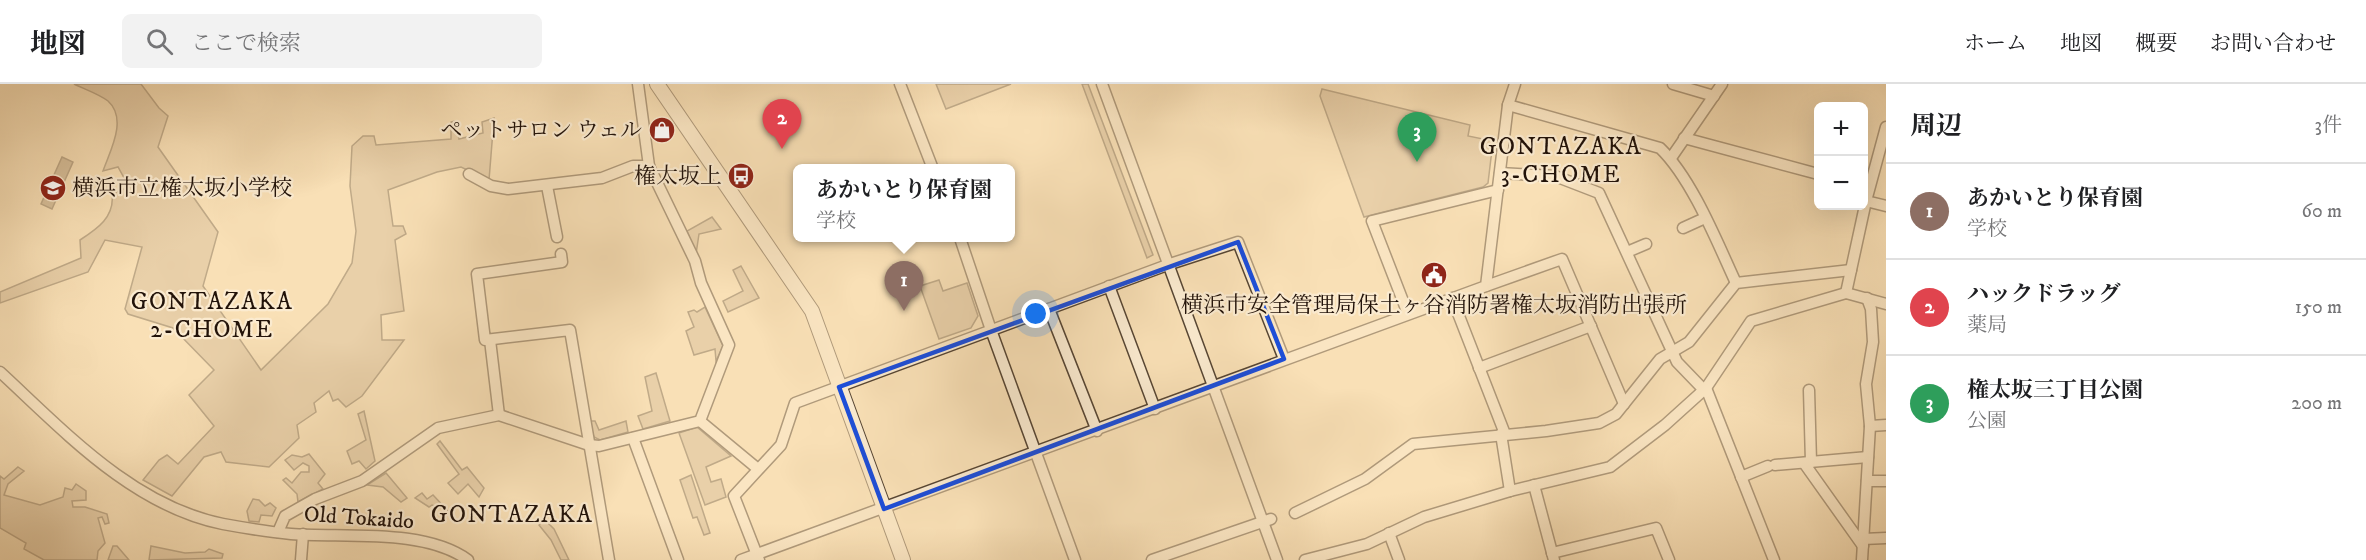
<!DOCTYPE html>
<html lang="ja">
<head>
<meta charset="utf-8">
<style>
  body { margin:0; font-family:"IM FELL DW Pica","Noto Serif JP",serif; background:#f2f2f2; color:#202124 }
  .controls { position:absolute; right:18px; top:18px; display:grid; overflow:hidden; border-radius:9px; box-shadow:0 6px 24px #0002 }
  .controls button { width:54px; height:54px; display:grid; place-items:center; padding:0; border:0; border-bottom:2px solid #e0e0e0; background:#fff; color:#202124; font:30px sans-serif }
  .you { position:absolute; left:1036px; top:230px; width:21px; height:21px; margin:-15px; border:4px solid #fff; border-radius:50%; background:#1a73e8; box-shadow:0 0 0 9px #1a73e833 }
  .badge { display:grid; place-items:center; width:39px; height:39px; border-radius:50%; background:#0b8043; color:#fff; font-size:20px; font-weight:700 }
  .pin { position:absolute; translate:-50% -50px; filter:drop-shadow(0 2px 3px #0008) }
  .pin::after { content:''; position:absolute; top:32px; width:21px; height:18px; background:inherit; clip-path:polygon(0 0,100% 0,50% 100%) }
  .popup { position:absolute; left:793px; top:80px; width:222px; height:78px; box-sizing:border-box; display:grid; place-content:center; border-radius:9px; background:#fff; filter:drop-shadow(0 2px 4px #0005); font-size:20px; white-space:nowrap; color:#757577 }
  .popup b { font-size:22px; color:#202124 }
  .popup::after { content:''; position:absolute; left:50%; top:100%; margin-left:-12px; border:12px solid transparent; border-top-color:#fff }
  .list { margin:0; padding:0; list-style:none }
  h2 { display:flex; justify-content:space-between; align-items:center; height:78px; margin:0; padding:0 24px; font-size:26px }
  h2 small { font-size:20px; font-weight:400; color:#757577 }
  .list li { display:grid; grid-template-columns:39px 1fr auto; gap:18px; align-items:center; box-sizing:border-box; height:96px; padding:0 24px; border-top:2px solid #e0e0e0 }
  .list b { display:block; font-size:22px; white-space:nowrap }
  .list p { margin:0; font-size:20px; white-space:nowrap; color:#757577 }
  .list em { font-size:20px; font-style:normal; color:#757577 }
  .icon { flex:none; width:33px; height:33px; fill:none; stroke:currentColor; stroke-width:2; stroke-linecap:round; stroke-linejoin:round }
  .map { position:relative; flex:none; width:1886px; height:476px; overflow:hidden }
  header { display:flex; align-items:center; gap:36px; box-sizing:border-box; height:84px; padding:0 30px; background:#fff; border-bottom:2px solid #e0e0e0 }
  header strong { font-size:28px }
  nav { display:flex; gap:33px; margin-inline-start:auto; font-size:21px }
  .search { width:420px; height:54px; background:#f2f2f2; display:flex; align-items:center; gap:15px; box-sizing:border-box; padding:0 21px; border-radius:9px; color:#757577; font-size:22px }
  main { display:flex }
  aside { flex:1; background:#fff }
  .map>svg:first-child { display:block }
</style>
</head>
<body>
<header>
<strong>地図</strong>
<div class="search"><svg class="icon" aria-label="search" viewBox="0 0 24 24"><circle cx="10" cy="10" r="6"/><path d="M15 15l6 6"/></svg>ここで検索</div>
<nav><a>ホーム</a><a>地図</a><a>概要</a><a>お問い合わせ</a></nav>
</header>
<main>
<div class="map">
<svg width="1886" height="476" viewBox="0 0 1886 476">
  <rect width="100%" height="100%" fill="#f9e0b6"/>
  <filter id="stains"><feTurbulence type="fractalNoise" baseFrequency=".00333" numOctaves="4"/><feColorMatrix values="0 0 0 0 .2 0 0 0 0 .09 0 0 0 0 .02 0 0 0 .5 -.17"/></filter>
  <radialGradient id="worn" r=".72"><stop offset=".6" stop-color="#630" stop-opacity="0"/><stop offset="1" stop-color="#630" stop-opacity=".3"/></radialGradient>
  <g fill="#d4bd99" stroke="#7a6851" stroke-width="1.5">
    <path d="M74,0H141L159,24L168,32L158,63L218,148L203,202L261,286L328,220L352,179L356,147L350,102L352,62L363,52H374L376,61L451,55V38L455,37L459,55L483,49L482,38L494,34L489,96L461,83L437,88L388,106L393,142H403L406,150L395,156L404,227L381,231L382,256H404L362,312L346,323L338,315L333,317L329,307L314,319L316,328L297,341L299,354L269,383L226,378L221,368L204,373L172,412L143,396L159,376L167,371L178,380L214,342L189,311L214,286L173,244L128,230L125,225L142,163L105,156L88,188L0,219V208L81,174L80,156C97,145 115,133 112,110L129,103L118,83L103,87C110,67 128,35 108,17C99,10 84,5 74,0Z"/>
    <polygon points="936,0 1011,0 946,25"/>
    <polygon points="1082,0 1088,0 1153,171 1147,174"/>
    <polygon points="1322,5 1470,41 1468,52 1493,57 1488,99 1483,103 1364,133 1320,12"/>
    <polygon points="712,133 721,145 699,150 696,170 687,147"/>
    <polygon points="741,182 759,214 728,228 723,217 743,207 733,186"/>
    <polygon points="939,196 943,207 967,199 978,232 971,244 939,255 920,202"/>
    <polygon points="705,223 723,262 716,277 715,265 694,271 686,247 694,243 688,228 694,226 697,228"/>
    <polygon points="656,289 670,337 643,345 638,332 652,327 645,293"/>
    <polygon points="364,327 375,377 366,385 359,377 352,380 347,367 366,356 358,330"/>
    <polygon points="589,337 595,337 599,346 626,337 628,348 600,356 594,353"/>
    <polygon points="697,343 731,372 706,383 711,398 721,395 726,413 705,421 679,349"/>
    <polygon points="440,357 462,386 467,383 484,404 479,413 468,400 458,410 448,399 459,390 437,360"/>
    <polygon points="309,370 325,390 318,399 323,405 298,418 297,410 283,396 286,394 292,399 301,388 309,388 309,382 303,379 294,386 285,376 292,371 302,373"/>
    <polygon points="18,383 24,387 8,400 4,411 40,421 63,413 65,404 72,406 76,400 86,407 86,416 72,417 73,423 85,423 107,430 109,439 105,440 102,433 98,434 105,459 98,467 97,476 44,476 24,465 26,459 0,444 0,392 4,395"/>
    <polygon points="386,389 407,414 401,418 383,403 367,401"/>
    <polygon points="691,391 710,449 704,451 697,433 693,434 680,396"/>
    <polygon points="422,409 427,415 433,411 448,427 432,421 429,423 415,414"/>
    <polygon points="253,415 259,416 265,422 270,419 276,424 272,432 261,431 259,438 249,437 247,427"/>
    <polygon points="544,435 554,445 569,476 561,476 551,456 539,441"/>
    <polygon points="113,462 117,462 129,476 108,476"/>
    <polygon points="151,462 185,469 205,468 209,465 223,470 222,474 149,476"/>
  </g>
  <polygon fill="#b09a7b" stroke="#77644d" stroke-width="1.5" points="62,73 73,78 52,125 41,120"/>
  <g fill="none" stroke-linecap="round" stroke-linejoin="round">
    <defs>
      <g id="minor">
        <polyline points="900,0 933,85"/>
        <polyline points="1102,0 1277,476"/>
        <polyline points="1673,0 1714,12"/>
        <path d="M1508,21L1660,64C1692,95 1717,158 1736,199"/>
        <polyline points="1684,54 1818,90"/>
        <polyline points="1671,74 1722,0"/>
        <polyline points="1500,89 1555,92 1599,109 1677,278 1704,306"/>
        <polyline points="469,90 491,102 508,105 602,94 633,82 649,82"/>
        <polyline points="547,102 557,153"/>
        <polyline points="1866,117 1886,122"/>
        <polyline points="1683,144 1705,134"/>
        <polyline points="960,154 991,246 1075,476"/>
        <polyline points="1627,168 1646,160"/>
        <polyline points="561,170 562,178 477,190 485,256 570,246 609,476"/>
        <polyline points="1109,202 1155,325"/>
        <polyline points="1486,202 1562,175 1624,320"/>
        <polyline points="1846,209 1866,117 1886,43"/>
        <polyline points="1452,214 1505,350"/>
        <polyline points="1049,225 1097,347"/>
        <polyline points="1408,230 1372,137 1498,106"/>
        <polyline points="490,256 499,331"/>
        <polyline points="1479,284 1591,242"/>
        <path d="M0,288C65,348 133,422 223,440C245,444 269,448 291,450C344,454 424,444 468,476"/>
        <polyline points="1706,304 1774,476"/>
        <polyline points="1809,306 1811,378"/>
        <polyline points="700,337 758,385"/>
        <polyline points="1870,342 1886,341"/>
        <polyline points="1501,350 1510,407"/>
        <polyline points="633,354 678,476"/>
        <polyline points="1804,379 1863,462"/>
        <polyline points="1775,381 1868,373"/>
        <polyline points="1741,393 1768,382"/>
        <polyline points="1867,397 1886,397"/>
        <polyline points="1534,401 1554,476"/>
        <polyline points="1295,429 1365,395 1413,360 1546,347 1599,339 1616,330 1660,275 1689,258 1736,199 1851,186"/>
        <polyline points="278,448 285,432 315,415 362,397 438,344 499,331 589,361 599,362 700,337 729,261 701,199 695,177 649,82 638,0"/>
        <polyline points="1389,449 1399,476"/>
        <polyline points="1863,455 1886,454"/>
        <polyline points="1552,469 1656,444 1669,476"/>
        <polyline points="301,476 303,450"/>
        <polyline points="741,476 1486,202 1508,21 1515,0"/>
        <polyline points="759,476 734,412 781,361 795,319 1170,180 1238,158 1284,275"/>
        <polyline points="1152,476 1271,435"/>
        <polyline points="1305,476 1367,460 1424,433 1510,407 1610,383 1665,341 1706,304 1751,237 1846,209 1886,220"/>
        <polyline points="1862,476 1870,342 1866,300 1873,258 1871,225 1867,214"/>
      </g>
      <polyline id="tertiary" points="657,0 812,227 903,476"/>
    </defs>
    <use href="#minor" stroke="#574634" stroke-width="13"/>
    <use href="#tertiary" stroke="#574634" stroke-width="16"/>
    <use href="#minor" stroke="#fbebd0" stroke-width="10"/>
    <use href="#tertiary" stroke="#fbebd0" stroke-width="14"/>
  </g>
  <path d="M0 0H1886V476H0ZM1238,158L1284,275L884,425L839,303Z" fill="#f9e0b6" fill-opacity=".55" fill-rule="evenodd"/>
  <path fill="none" stroke="#1d4ed8" stroke-width="4.5" stroke-linejoin="round" d="M1238,158L1284,275L884,425L839,303Z"/>
  <defs>
    <symbol id="shop-disc" viewBox="-11 -11 22 22"><circle r="9.5" fill="#8f2418" stroke="#fbebd0"/><path d="M-5-2.5h2.3a2.7 3.5 0 0 1 5.4 0H5L5.5 6h-11ZM-1.5-2.5h3a1.5 2.3 0 0 0-3 0Z" fill="#fff"/></symbol>
    <symbol id="bus-disc" viewBox="-11 -11 22 22"><circle r="9.5" fill="#8f2418" stroke="#fbebd0"/><path d="M-5-6H5V4H4V6H2V4H-2V6H-4V4H-5ZM-3.5-4V0h7V-4ZM-3.5 1.2v1.5H-2V1.2ZM2 1.2v1.5H3.5V1.2Z" fill="#fff"/></symbol>
    <symbol id="school-disc" viewBox="-11 -11 22 22"><circle r="9.5" fill="#8f2418" stroke="#fbebd0"/><path d="M0-5L7-2L0 1L-7-2ZM-4 1L0 2.5L4 1V4Q0 6-4 4Z" fill="#fff"/></symbol>
    <symbol id="civic-disc" viewBox="-11 -11 22 22"><circle r="9.5" fill="#8f2418" stroke="#fbebd0"/><path d="M-.6-6.5H3V-4.5H.6V-3L4-1V1h2V6H-6V1h2V-1L-.6-3ZM-1.2 2.5V6h2.4V2.5Z" fill="#fff"/></symbol>
  </defs>
  <g fill-rule="evenodd">
    <use href="#shop-disc" x="647" y="31" width="30" height="30"/>
    <use href="#bus-disc" x="726" y="77" width="30" height="30"/>
    <use href="#school-disc" x="38" y="89" width="30" height="30"/>
    <use href="#civic-disc" x="1419" y="176" width="30" height="30"/>
  </g>
  <g text-anchor="middle" dominant-baseline="central" stroke-width="4.5" stroke-linejoin="round" paint-order="stroke">
    <g font-size="22" fill="#211209" stroke="#fbebd0" text-anchor="end">
      <text x="642" y="46">ペットサロン ウェル</text>
      <text x="722" y="92">権太坂上</text>
      <text x="72" y="104" text-anchor="start">横浜市立権太坂小学校</text>
      <text x="1434" y="221" text-anchor="middle">横浜市安全管理局保土ヶ谷消防署権太坂消防出張所</text>
    </g>
    <g font-size="22" fill="#211209" stroke="#fbebd0">
      <text transform="translate(359 434) rotate(4)">Old Tokaido</text>
    </g>
    <g font-size="24" letter-spacing="1.5" fill="#211209" stroke="#fbebd0">
      <text x="1561" y="63">GONTAZAKA<tspan x="1561" dy="28">3-CHOME</tspan></text>
      <text x="212" y="218">GONTAZAKA<tspan x="212" dy="28">2-CHOME</tspan></text>
      <text x="512" y="431">GONTAZAKA</text>
    </g>
  </g>
  <rect width="100%" height="100%" filter="url(#stains)"/>
  <rect width="100%" height="100%" fill="url(#worn)"/>
</svg>
<div class="controls">
<button>+</button>
<button>−</button>
</div>
<div class="you"></div>
<div class="pin badge" style="left:904px;top:227px;background:#8d6e63">1</div>
<div class="popup"><b>あかいとり保育園</b>学校</div>
<div class="pin badge" style="left:782px;top:65px;background:#e0444e">2</div>
<div class="pin badge" style="left:1417px;top:78px;background:#2e9e5b">3</div>
</div>
<aside>
<h2>周辺<small>3件</small></h2>
<ul class="list">
<li><span class="badge" style="background:#8d6e63">1</span><div><b>あかいとり保育園</b><p>学校</p></div><em>60 m</em></li>
<li><span class="badge" style="background:#e0444e">2</span><div><b>ハックドラッグ</b><p>薬局</p></div><em>150 m</em></li>
<li><span class="badge" style="background:#2e9e5b">3</span><div><b>権太坂三丁目公園</b><p>公園</p></div><em>200 m</em></li>
</ul>
</aside>
</main>
</body>
</html>
